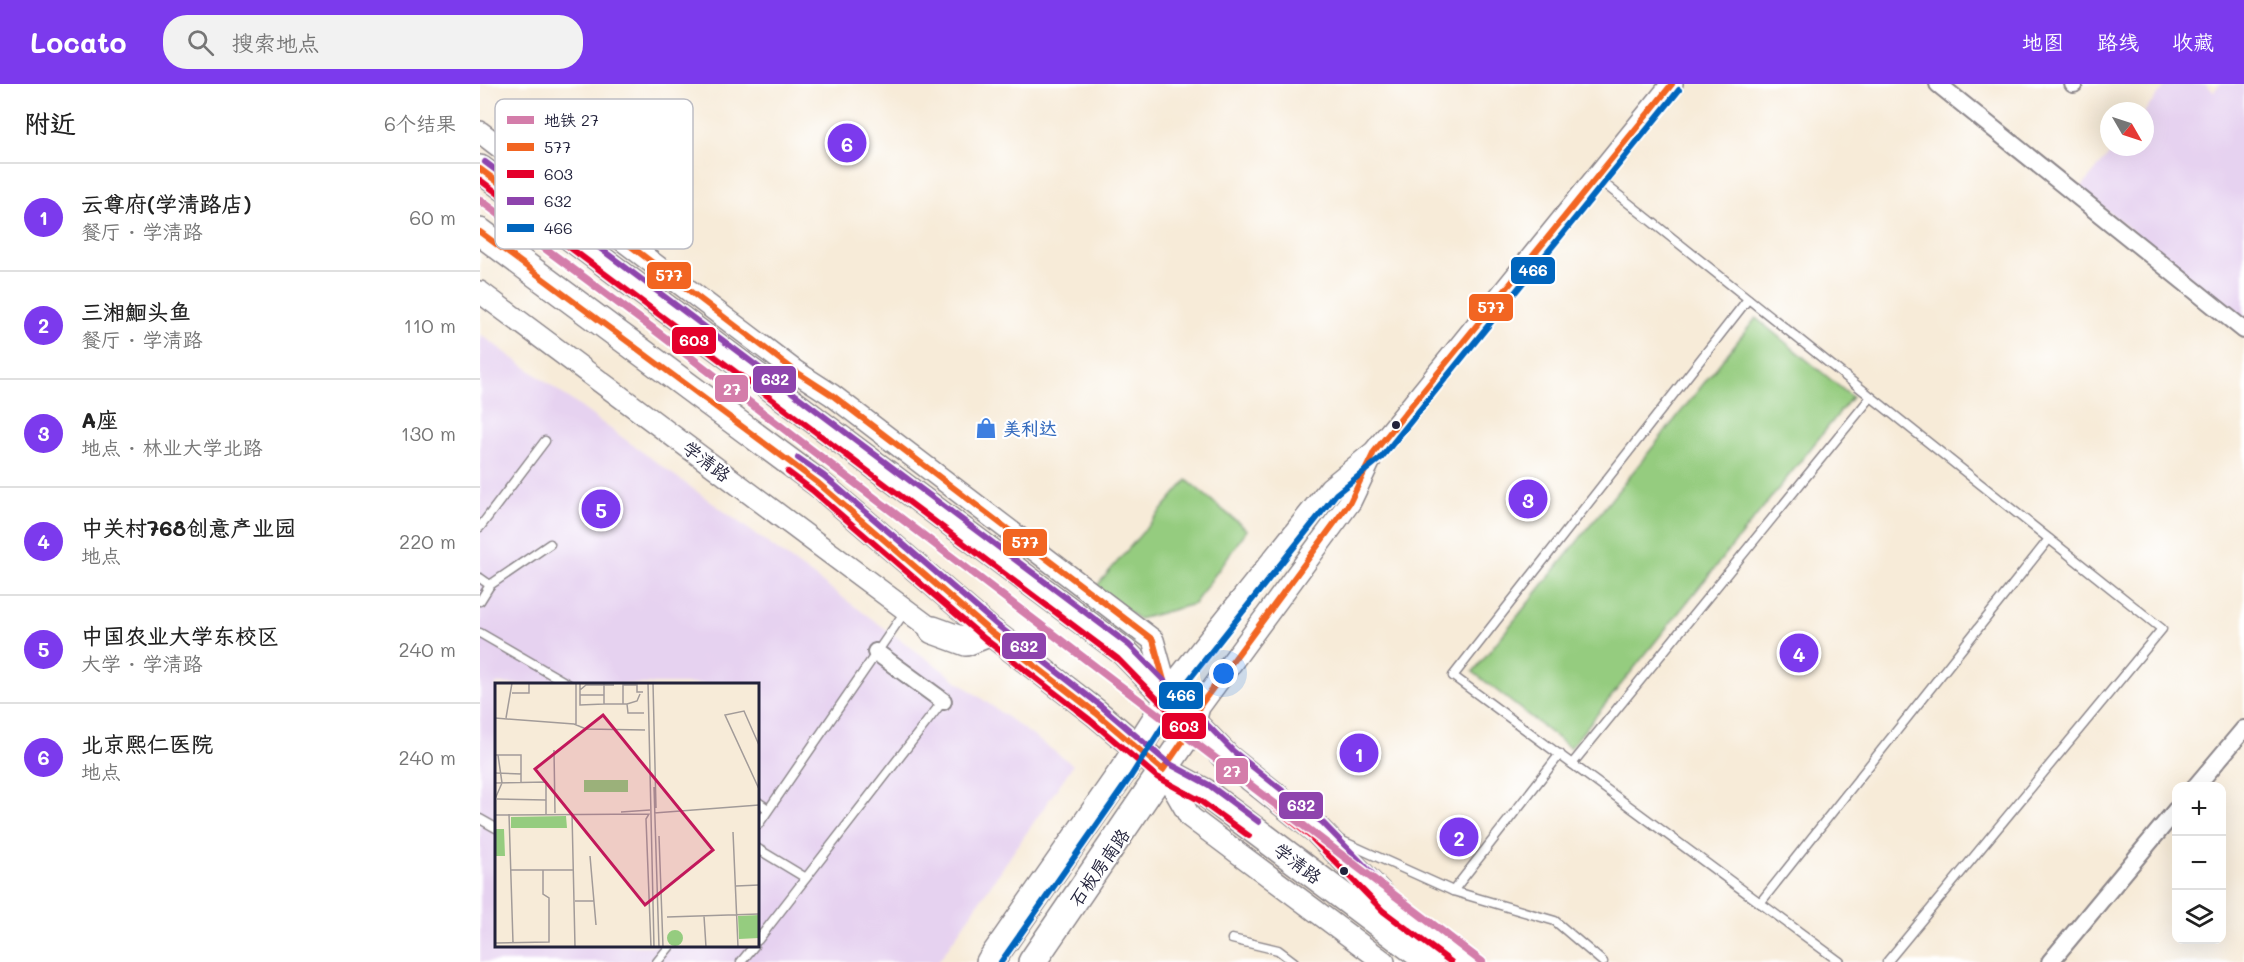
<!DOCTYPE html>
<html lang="zh">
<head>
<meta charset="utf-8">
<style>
  body { margin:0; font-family:Mali,"LXGW WenKai TC",sans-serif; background:#f2f2f2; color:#222 }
  .controls { position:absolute; right:18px; bottom:18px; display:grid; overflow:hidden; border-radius:12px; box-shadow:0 6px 24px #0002 }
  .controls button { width:54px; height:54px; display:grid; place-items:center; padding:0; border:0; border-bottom:2px solid #e0e0e0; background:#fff; color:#222; font:30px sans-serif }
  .compass { position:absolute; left:1620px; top:18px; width:54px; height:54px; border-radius:50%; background:#fff; box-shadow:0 6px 24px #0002; rotate:129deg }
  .you { position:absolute; left:744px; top:590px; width:21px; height:21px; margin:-15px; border:4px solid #fff; border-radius:50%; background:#1a73e8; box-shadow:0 0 0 9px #1a73e833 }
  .badge { display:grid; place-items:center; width:39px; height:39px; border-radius:50%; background:#7c3aed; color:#fff; font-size:20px; font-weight:700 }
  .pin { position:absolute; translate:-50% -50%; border:3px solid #fff; box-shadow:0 2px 6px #0006 }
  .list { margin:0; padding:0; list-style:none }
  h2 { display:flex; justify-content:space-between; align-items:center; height:78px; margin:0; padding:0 24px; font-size:26px }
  h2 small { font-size:20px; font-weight:400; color:#767676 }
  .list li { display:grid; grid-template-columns:39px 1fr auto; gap:18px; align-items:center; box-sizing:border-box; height:108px; padding:0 24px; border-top:2px solid #e0e0e0 }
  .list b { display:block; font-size:22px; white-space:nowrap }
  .list p { margin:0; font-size:20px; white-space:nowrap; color:#767676 }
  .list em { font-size:20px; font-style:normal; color:#767676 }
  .icon { flex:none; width:33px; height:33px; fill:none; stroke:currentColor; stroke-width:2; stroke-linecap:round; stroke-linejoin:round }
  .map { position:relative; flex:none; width:1764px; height:878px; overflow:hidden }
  header { display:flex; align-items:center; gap:36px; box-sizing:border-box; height:84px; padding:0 30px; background:#7c3aed; color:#fff }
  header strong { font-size:28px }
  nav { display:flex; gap:33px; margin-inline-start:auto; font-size:21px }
  .search { width:420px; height:54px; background:#f2f2f2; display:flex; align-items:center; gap:15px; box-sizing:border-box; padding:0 21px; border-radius:24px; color:#767676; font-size:22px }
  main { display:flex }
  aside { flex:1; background:#fff }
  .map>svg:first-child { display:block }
</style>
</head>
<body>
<header>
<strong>Locato</strong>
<div class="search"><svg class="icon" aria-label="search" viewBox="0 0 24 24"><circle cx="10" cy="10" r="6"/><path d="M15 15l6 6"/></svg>搜索地点</div>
<nav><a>地图</a><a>路线</a><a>收藏</a></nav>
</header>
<main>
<aside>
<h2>附近<small>6个结果</small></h2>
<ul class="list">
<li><span class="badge">1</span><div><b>云尊府(学清路店)</b><p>餐厅 · 学清路</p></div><em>60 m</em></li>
<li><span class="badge">2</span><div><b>三湘鮰头鱼</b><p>餐厅 · 学清路</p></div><em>110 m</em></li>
<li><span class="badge">3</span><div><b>A座</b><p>地点 · 林业大学北路</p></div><em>130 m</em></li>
<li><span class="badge">4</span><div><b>中关村768创意产业园</b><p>地点</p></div><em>220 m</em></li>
<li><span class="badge">5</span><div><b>中国农业大学东校区</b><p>大学 · 学清路</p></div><em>240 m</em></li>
<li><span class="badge">6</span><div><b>北京熙仁医院</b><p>地点</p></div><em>240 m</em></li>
</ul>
</aside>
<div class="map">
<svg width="1764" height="878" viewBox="0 0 1764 878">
  <rect width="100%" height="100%" fill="#fff"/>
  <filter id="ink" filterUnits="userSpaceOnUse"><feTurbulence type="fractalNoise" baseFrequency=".0167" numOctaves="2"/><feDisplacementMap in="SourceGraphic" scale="12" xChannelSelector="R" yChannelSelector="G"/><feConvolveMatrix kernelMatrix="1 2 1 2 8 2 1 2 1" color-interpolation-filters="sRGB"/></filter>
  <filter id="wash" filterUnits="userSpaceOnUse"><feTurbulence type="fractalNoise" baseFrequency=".008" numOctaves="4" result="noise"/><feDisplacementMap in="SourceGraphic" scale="24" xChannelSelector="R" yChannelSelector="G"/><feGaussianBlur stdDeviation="1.35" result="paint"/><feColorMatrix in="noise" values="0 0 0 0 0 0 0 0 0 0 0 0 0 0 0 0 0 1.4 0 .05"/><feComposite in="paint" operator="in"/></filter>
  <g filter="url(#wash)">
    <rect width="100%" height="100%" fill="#f7ebd8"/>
    <g fill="#e6d2f0" fill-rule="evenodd">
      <polygon points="1687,0 1725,0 1734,7 1740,0 1764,0 1764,237 1600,105 1635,63 1665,63 1665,27"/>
      <path d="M0,250L593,681L458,878H0ZM16,600H278V862H16Z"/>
    </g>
    <g fill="#95cc7f" stroke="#5c775d" stroke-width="1.5">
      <polygon points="1276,234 1372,313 1090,664 993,588"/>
      <polygon points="707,396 767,446 714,520 659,535 615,504"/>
    </g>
  </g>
  <g filter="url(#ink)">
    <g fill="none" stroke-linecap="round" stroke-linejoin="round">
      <defs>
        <g id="service">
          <polyline points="1117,94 1682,545 1407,878"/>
          <polyline points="1268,215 973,592 1360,878"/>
          <polyline points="0,443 65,357"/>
          <polyline points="0,494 10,501 70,460"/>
          <polyline points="0,517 10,501"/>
          <polyline points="0,549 88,600"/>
          <polyline points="1092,680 1391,313"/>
          <polyline points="278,718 288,725"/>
          <polyline points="0,735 16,744"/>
          <polyline points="278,741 426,526"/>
          <polyline points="860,756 973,807 1075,837 1123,878"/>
          <polyline points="278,765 326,794"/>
          <polyline points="973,807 1080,670"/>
          <polyline points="1280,819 1569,455"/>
          <polyline points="752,855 798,866 814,878"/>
          <polyline points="278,856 463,617"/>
          <polyline points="177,878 190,862"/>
          <polyline points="261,878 274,862"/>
        </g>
        <g id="minor">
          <polyline points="1458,0 1764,246"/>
          <polyline points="1593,0 1594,0"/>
          <polyline points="396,568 463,617"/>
          <polyline points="1716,702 1764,645"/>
          <polyline points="1570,878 1696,726"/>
        </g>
        <g id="tertiary">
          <polyline points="0,48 315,287 352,311 673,556 689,613"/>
          <polyline points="0,208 453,546"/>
          <polyline points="689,615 700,592 850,404 894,368 1192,0"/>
          <polyline points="714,641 719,623 870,418 891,374"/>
          <polyline points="683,686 710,733 904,878"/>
        </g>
        <g id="primary">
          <polyline points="0,85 644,568 747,674 837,746 909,820 986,878"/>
          <polyline points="41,113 98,122"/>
          <polyline points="0,148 338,399 511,548 616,629 683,686 724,708 950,878"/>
          <polyline points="453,546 486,558 511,548"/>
          <polyline points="510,878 643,687 689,615"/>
          <polyline points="552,878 714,641"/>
        </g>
      </defs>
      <use href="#service" stroke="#8c868a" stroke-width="11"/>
      <use href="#minor" stroke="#8c868a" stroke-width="20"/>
      <use href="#tertiary" stroke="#8c868a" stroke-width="24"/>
      <use href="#primary" stroke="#8c868a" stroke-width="30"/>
      <use href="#service" stroke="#fff" stroke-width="8"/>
      <use href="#minor" stroke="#fff" stroke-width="16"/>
      <use href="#tertiary" stroke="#fff" stroke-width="21"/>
      <use href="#primary" stroke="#fff" stroke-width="27"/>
      <defs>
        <g id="bus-1">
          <polyline points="0,85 37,112 98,122 315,287 352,311 673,556 689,615"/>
          <polyline points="0,148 338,399 511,548 616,629 683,686 714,641 719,623 870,418 894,368 1192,0"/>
        </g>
        <g id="bus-2">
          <polyline points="0,96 638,575 741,680 831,753 903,827 971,878"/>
          <polyline points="308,388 332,406 505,555 610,636 677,693 719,716 769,752"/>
        </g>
        <g id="bus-3">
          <polyline points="5,78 649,561 753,667 843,739 915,813 991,871"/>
          <polyline points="318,374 344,392 517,541 621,622 688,679 729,701 779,738"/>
        </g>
        <polyline id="bus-4" points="521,878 651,692 697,620 708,597 856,410 901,374 1199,6"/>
      </defs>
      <use href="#bus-1" stroke="#fff" stroke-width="10"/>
      <use href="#bus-2" stroke="#fff" stroke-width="10"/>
      <use href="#bus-3" stroke="#fff" stroke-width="10"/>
      <use href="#bus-4" stroke="#fff" stroke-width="10"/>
      <use href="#bus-1" stroke="#f26522" stroke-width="6"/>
      <use href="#bus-2" stroke="#e4002b" stroke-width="6"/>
      <use href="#bus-3" stroke="#8e44ad" stroke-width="6"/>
      <use href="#bus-4" stroke="#0065bd" stroke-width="6"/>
      <defs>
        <polyline id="metro-1" points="0,116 172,244 1002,878"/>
      </defs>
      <use href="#metro-1" stroke="#fff" stroke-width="12"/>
      <use href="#metro-1" stroke="#d47daa" stroke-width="8"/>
    </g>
  </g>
  <defs>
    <symbol id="shop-bare" viewBox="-9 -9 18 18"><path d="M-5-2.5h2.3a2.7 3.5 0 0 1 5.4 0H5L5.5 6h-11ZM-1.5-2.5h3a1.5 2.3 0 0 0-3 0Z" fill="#3f7fe0" stroke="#fff" stroke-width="2.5" paint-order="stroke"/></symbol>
  </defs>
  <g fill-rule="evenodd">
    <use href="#shop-bare" x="491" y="329" width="30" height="30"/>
  </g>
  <g fill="#22223b" stroke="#fff" stroke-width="2">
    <circle cx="916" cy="341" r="5"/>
    <circle cx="864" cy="787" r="5"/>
  </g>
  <g text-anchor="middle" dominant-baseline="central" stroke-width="4.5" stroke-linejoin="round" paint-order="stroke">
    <g font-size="18" font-weight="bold" fill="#366cbe" stroke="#fff" text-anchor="start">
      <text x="523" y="344">美利达</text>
    </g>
    <g font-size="18" fill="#22223b" stroke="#fff">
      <text transform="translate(227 377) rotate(37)">学清路</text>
      <text transform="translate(818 779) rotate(37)">学清路</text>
      <text transform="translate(619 783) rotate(-55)">石板房南路</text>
    </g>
  </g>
  <g transform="translate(15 599)">
    <rect width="264" height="264" fill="#f7ebd8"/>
    <path d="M89,97H133V109H89ZM71,133L72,145H16V134ZM0,146H9L10,173H0ZM264,232V255L244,256L243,233ZM172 255a8 8 0 1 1 16 0a8 8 0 1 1-16 0Z" fill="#95cc7f"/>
    <path fill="none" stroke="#a29b99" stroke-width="1.5" d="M81,0V43M85,0V22L109,21M109,0V21H128M153,0L159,264M158,0L161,125M85,7L91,2H119M148,9H142V2H128V21H132L133,30H149M17,10H34V0M85,12H109M132,21L142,18L145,11M0,35L79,41L91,46L150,47M11,35L17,0M264,62L249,28L230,32L264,106M59,67L60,130M0,72H3L7,100L0,116M3,72H26V91M0,90L26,91V99M0,100L51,99V131M159,104L164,264M2,116L51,117M126,129L155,127M77,130L80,264M159,130L264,122M14,131L18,260M0,132L154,131L151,136L156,264M238,149L243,264M164,153L168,264M95,173L101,242M16,187H79M241,203L264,202M80,218H99M209,233L211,264M172,234L264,231M0,260L54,259V215L48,211V187"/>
    <path fill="#c2185b" fill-opacity="0.15" stroke="#c2185b" stroke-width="3" d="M108,32L218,167L150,222L40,86Z"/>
    <rect width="264" height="264" fill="none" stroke="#22223b" stroke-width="3"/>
  </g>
  <rect x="15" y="15" width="198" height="150" rx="9" fill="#fff" stroke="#bdbdc4" stroke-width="1.5"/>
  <rect x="27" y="32" width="27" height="8" fill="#d47daa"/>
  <rect x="27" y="59" width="27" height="8" fill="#f26522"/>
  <rect x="27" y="86" width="27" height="8" fill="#e4002b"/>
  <rect x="27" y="113" width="27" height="8" fill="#8e44ad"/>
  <rect x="27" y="140" width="27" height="8" fill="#0065bd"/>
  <g font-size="16" fill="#22223b">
    <text x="64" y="42">地铁 27</text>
    <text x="64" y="69">577</text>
    <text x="64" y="96">603</text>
    <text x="64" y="123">632</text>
    <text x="64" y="150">466</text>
  </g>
  <g stroke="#fff" stroke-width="2">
    <rect x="1030" y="172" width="46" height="29" rx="6" fill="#0065bd"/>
    <rect x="166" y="177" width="46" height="29" rx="6" fill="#f26522"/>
    <rect x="988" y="209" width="46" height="29" rx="6" fill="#f26522"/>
    <rect x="191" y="242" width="46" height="29" rx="6" fill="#e4002b"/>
    <rect x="272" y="281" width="45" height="29" rx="6" fill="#8e44ad"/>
    <rect x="234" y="290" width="35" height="29" rx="6" fill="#d47daa"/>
    <rect x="522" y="444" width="46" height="29" rx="6" fill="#f26522"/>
    <rect x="521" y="548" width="46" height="28" rx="6" fill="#8e44ad"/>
    <rect x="678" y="597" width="46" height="29" rx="6" fill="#0065bd"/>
    <rect x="681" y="628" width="46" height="28" rx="6" fill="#e4002b"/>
    <rect x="735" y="673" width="34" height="28" rx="6" fill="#d47daa"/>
    <rect x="798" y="707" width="46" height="29" rx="6" fill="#8e44ad"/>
  </g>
  <g font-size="16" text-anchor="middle" font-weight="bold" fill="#fff">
    <text x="1053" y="192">466</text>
    <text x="189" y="197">577</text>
    <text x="1011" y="229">577</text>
    <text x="214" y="262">603</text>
    <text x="295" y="301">632</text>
    <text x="252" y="311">27</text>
    <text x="545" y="464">577</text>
    <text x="544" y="568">632</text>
    <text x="701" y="617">466</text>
    <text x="704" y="648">603</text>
    <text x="752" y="693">27</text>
    <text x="821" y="727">632</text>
  </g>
</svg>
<div class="controls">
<button>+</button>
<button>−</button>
<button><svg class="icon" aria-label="layers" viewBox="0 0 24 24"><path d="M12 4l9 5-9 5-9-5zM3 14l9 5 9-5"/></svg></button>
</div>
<svg class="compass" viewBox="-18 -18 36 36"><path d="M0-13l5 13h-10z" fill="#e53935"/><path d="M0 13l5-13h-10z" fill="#767676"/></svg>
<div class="you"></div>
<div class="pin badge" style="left:879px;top:669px">1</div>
<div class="pin badge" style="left:979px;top:753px">2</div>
<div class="pin badge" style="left:1048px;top:415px">3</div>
<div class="pin badge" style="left:1319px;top:569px">4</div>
<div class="pin badge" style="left:121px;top:425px">5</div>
<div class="pin badge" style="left:367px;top:59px">6</div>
</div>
</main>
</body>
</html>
